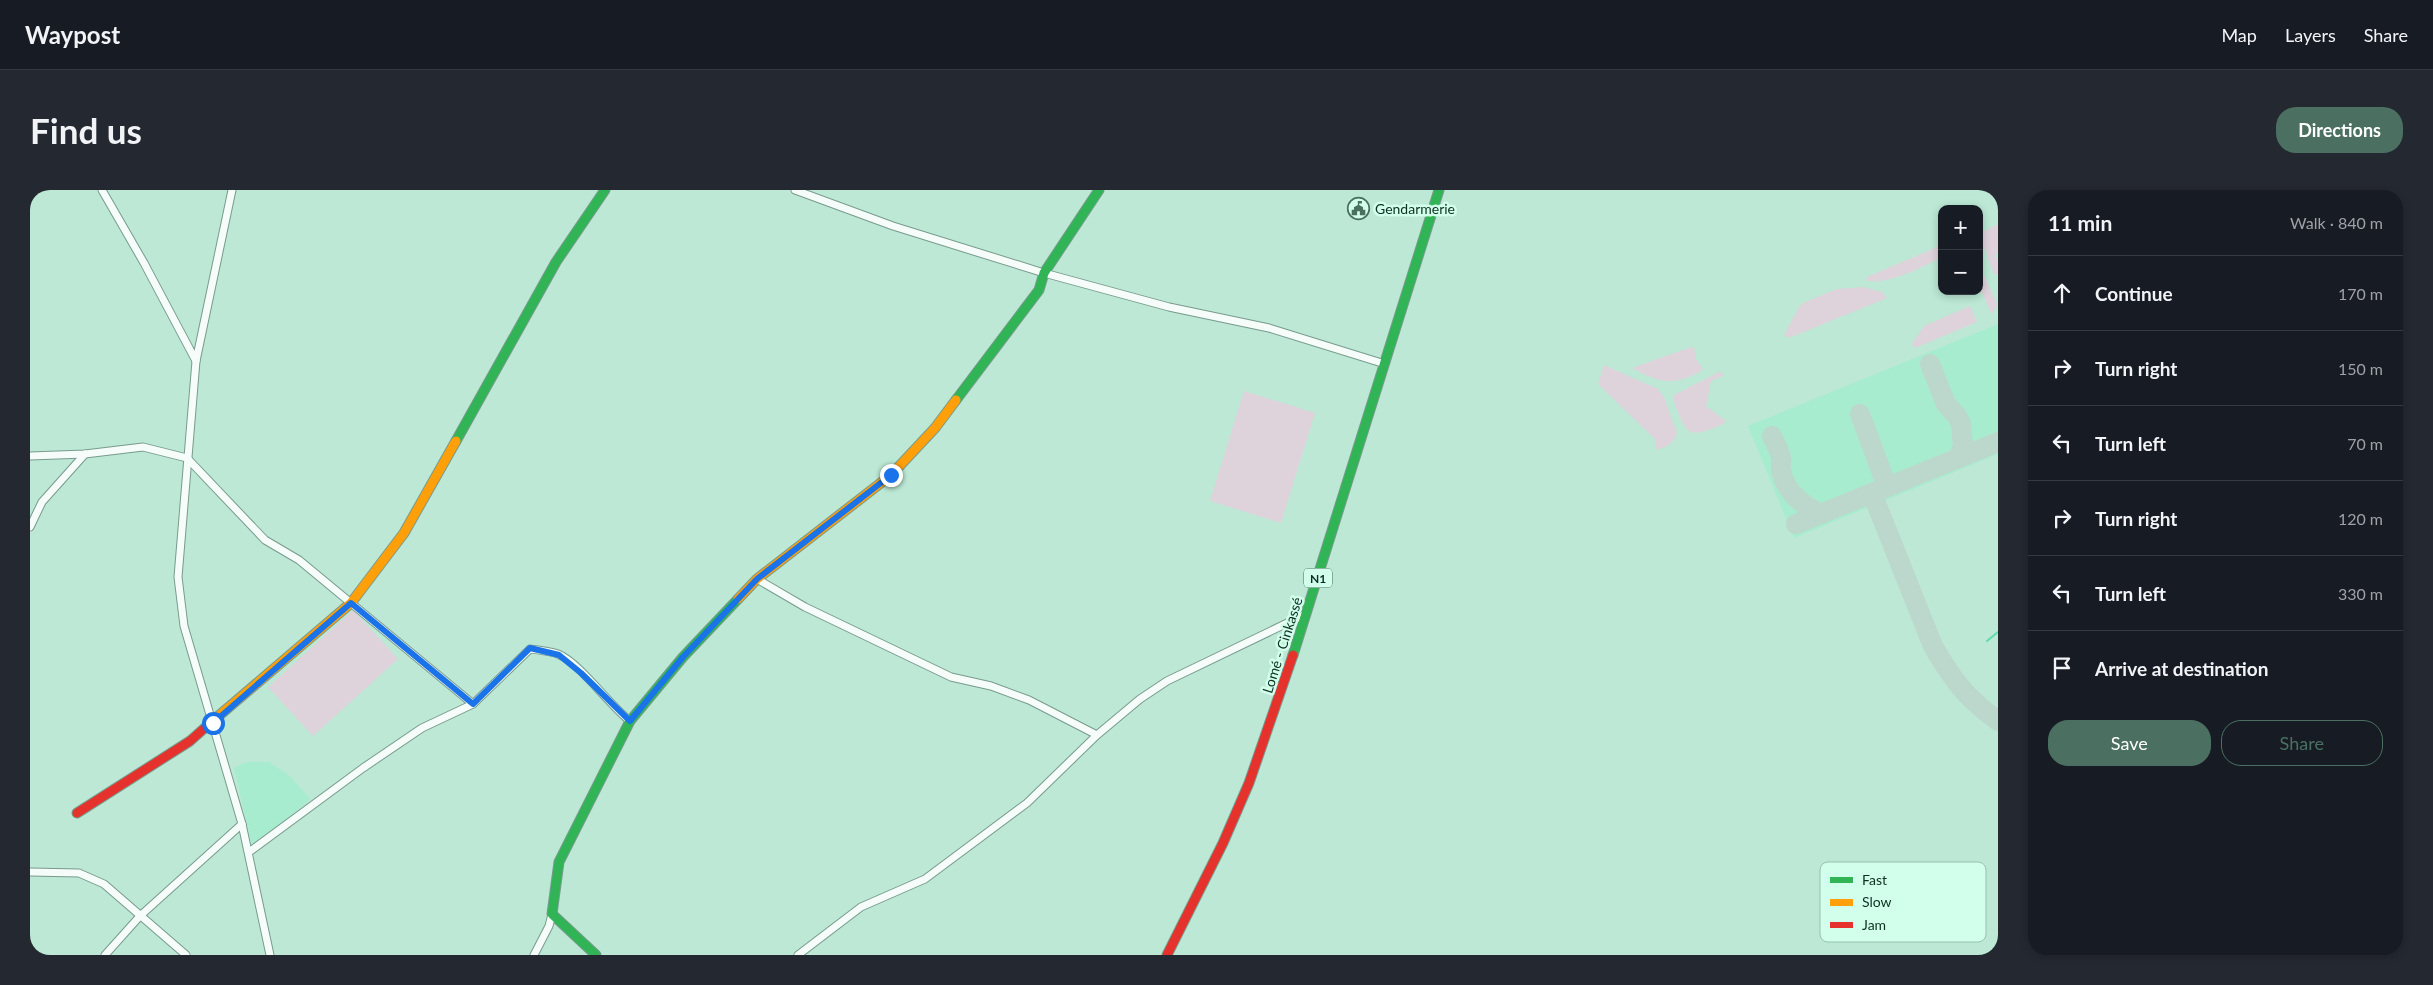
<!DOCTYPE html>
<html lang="en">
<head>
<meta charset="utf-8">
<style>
  body { margin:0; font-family:Lato,sans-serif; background:#242831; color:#f1f3f6 }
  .controls { position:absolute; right:15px; top:15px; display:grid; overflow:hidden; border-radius:10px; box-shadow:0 2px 8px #0003 }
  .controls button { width:45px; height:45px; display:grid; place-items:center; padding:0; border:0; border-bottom:1px solid #363941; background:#171b24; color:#f1f3f6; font:25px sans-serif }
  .stop { position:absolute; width:15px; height:15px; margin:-11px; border:4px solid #1a73e8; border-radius:50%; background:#fff }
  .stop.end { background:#1a73e8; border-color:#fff; box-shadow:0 1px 5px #0008 }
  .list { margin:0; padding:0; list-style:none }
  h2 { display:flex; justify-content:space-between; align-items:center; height:65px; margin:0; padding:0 20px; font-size:21px }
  h2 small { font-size:16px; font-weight:400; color:#9ea1a6 }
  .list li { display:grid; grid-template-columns:32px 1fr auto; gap:15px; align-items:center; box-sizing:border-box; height:75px; padding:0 20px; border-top:1px solid #363941 }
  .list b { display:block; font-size:19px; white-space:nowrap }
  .list em { font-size:16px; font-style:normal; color:#9ea1a6 }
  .actions { display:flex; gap:10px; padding:15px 20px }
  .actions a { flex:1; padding:11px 0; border:1px solid #4b7061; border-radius:20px; text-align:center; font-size:18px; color:#4b7061 }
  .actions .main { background:#4b7061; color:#fff }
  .icon { flex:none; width:28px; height:28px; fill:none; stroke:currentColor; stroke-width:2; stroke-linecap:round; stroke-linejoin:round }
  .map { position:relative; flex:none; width:1968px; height:765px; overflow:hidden; border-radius:20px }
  header { display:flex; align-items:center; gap:30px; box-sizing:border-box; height:70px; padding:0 25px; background:#171b24; border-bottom:1px solid #363941 }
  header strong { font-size:24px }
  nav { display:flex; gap:28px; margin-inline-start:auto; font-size:18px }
  .intro { display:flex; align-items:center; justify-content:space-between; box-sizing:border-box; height:120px; padding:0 30px }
  h1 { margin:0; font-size:35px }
  .button { padding:12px 22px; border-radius:20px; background:#4b7061; color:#fff; font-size:18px; font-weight:700 }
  main { display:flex; gap:30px; padding:0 30px }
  aside { flex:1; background:#171b24; border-radius:20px; box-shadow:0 2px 8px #0003 }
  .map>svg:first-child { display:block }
</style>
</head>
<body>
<header>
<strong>Waypost</strong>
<nav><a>Map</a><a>Layers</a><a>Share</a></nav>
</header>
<div class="intro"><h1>Find us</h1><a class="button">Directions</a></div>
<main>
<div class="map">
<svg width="1968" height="765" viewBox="0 0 1968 765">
  <rect width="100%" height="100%" fill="#bce8d5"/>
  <g fill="#a8eccf">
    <polygon points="1968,134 1968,264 1764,348 1718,236"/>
    <polygon points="217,572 239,572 261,587 280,609 244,641 222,656 204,578"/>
  </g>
  <g fill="#ded3da">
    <polygon points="1968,34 1968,63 1965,64 1968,71 1968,84 1964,84 1949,44"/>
    <path d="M1912,55V66C1898,76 1852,97 1836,90L1837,87Z"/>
    <polygon points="1949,74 1967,114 1962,125 1949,96"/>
    <polygon points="1834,97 1852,102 1857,108 1759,148 1754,145 1769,117 1773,113 1807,99"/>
    <polygon points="1940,116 1947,132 1885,158 1882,154 1894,136"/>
    <path d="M1661,157L1664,158L1666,169L1673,179C1669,183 1665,184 1659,187C1636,196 1623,189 1602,178Z"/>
    <path d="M1574,175L1628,199L1634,207L1647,243C1644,254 1636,257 1627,260L1624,248L1568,194Z"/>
    <path d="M1689,182L1692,183L1693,186L1681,191L1676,216L1696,231C1691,236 1684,238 1678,240C1660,247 1655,240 1649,224C1646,218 1643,212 1644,205Z"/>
    <polygon points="1214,201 1285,223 1251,333 1180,311"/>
    <polygon points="323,420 368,469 283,546 238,497"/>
  </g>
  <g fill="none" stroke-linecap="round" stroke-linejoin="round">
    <polyline stroke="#60dbb1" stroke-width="2" points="1957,451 1968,442"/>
    <g stroke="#bcd8cc" stroke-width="20">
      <polyline points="1900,174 1916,214 1927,226 1931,234 1933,256 1928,268"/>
      <polyline points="1830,224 1857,297"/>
      <path d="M1742,246C1745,253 1750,261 1751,268C1752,272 1750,276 1751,280C1755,301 1772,316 1792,324"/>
      <path d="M1842,303L1903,456C1922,489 1936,508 1968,531"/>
      <polyline points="1766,334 1968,252"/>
    </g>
    <defs>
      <g id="street">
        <polyline points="72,0 114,73 166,171"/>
        <polyline points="202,0 166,171 148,387 154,436 212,634 240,765"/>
        <polyline points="765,0 863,36 1014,83 1139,117 1239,138 1355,174"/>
        <polyline points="0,266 55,264 113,257 157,268 235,350 269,370 443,514"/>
        <polyline points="0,337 12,312 55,264"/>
        <polyline points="727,389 775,417 921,487 961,496 999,510 1067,545"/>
        <path d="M219,662L333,578L392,538L443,514L500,459C509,460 519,461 528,464C551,474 578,514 600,531"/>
        <polyline points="0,682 49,683 74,694 156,765"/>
        <polyline points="75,765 110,726 212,634"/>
        <polyline points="504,765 519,736 522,724"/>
        <polyline points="768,765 831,717 895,689 997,613 1067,545 1110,509 1137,491 1276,424"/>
      </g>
      <g id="fast">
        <polyline points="926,210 1009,100 1014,83 1069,0"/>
        <polyline points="426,251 526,72 575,0"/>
        <polyline points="1263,465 1409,0"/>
        <polyline points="566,765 522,724 529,672 600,531 653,467 708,409"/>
      </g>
      <g id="slow">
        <polyline points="708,409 727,389 861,285 905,238 926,210"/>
        <polyline points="178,535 321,413 374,343 426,251"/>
      </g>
      <g id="jam">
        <polyline points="47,623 160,551 178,535"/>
        <polyline points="1137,765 1193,653 1219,593 1263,465"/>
      </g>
    </defs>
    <use href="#street" stroke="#789b8d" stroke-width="9"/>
    <use href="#fast" stroke="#789b8d" stroke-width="11"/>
    <use href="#slow" stroke="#789b8d" stroke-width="11"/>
    <use href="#jam" stroke="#789b8d" stroke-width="11"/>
    <use href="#street" stroke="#f5fcf9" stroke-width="7"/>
    <use href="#fast" stroke="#30b455" stroke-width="9"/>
    <use href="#slow" stroke="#ff9f0a" stroke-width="9"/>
    <use href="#jam" stroke="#e5322d" stroke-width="9"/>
  </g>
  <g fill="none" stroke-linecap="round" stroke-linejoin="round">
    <polyline stroke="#1a73e8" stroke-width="6" points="183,533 321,413 443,514 500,458 529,465 551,483 600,531 653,467 727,389 861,285"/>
  </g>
  <defs>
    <symbol id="civic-ring" viewBox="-11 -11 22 22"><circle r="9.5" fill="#d2ffeb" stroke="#4b7061" stroke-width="1.5"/><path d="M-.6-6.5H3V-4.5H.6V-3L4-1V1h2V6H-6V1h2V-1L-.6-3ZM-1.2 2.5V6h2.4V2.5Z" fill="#4b7061"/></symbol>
  </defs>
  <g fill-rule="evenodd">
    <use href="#civic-ring" x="1316" y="6" width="25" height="25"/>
  </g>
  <g text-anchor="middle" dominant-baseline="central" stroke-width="5" stroke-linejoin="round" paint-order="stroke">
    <rect fill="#d2ffeb" stroke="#496d5f" stroke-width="1" x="1274" y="378.5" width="28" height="19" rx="4"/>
    <g font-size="12" font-weight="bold" fill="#0e2f23">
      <text x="1288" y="388">N1</text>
    </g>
    <g font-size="14" fill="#0e2f23" stroke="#d2ffeb" text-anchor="start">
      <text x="1345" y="18">Gendarmerie</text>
    </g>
    <g font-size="14" fill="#0e2f23" stroke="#d2ffeb">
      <text transform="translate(1252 455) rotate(-72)">Lomé - Cinkassé</text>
    </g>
  </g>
  <rect x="1790" y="672" width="166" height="80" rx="8" fill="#d2ffeb" stroke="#97c1af" stroke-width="1"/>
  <rect x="1800" y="687" width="23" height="6" fill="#30b455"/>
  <rect x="1800" y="709" width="23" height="7" fill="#ff9f0a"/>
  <rect x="1800" y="732" width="23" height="6" fill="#e5322d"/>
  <g font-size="14" fill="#0e2f23">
    <text x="1832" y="695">Fast</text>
    <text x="1832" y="717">Slow</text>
    <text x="1832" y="740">Jam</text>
  </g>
</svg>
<div class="controls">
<button>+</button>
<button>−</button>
</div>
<div class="stop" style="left:183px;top:533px"></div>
<div class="stop end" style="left:861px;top:285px"></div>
</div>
<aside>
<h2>11 min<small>Walk · 840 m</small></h2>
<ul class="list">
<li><svg class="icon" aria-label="ahead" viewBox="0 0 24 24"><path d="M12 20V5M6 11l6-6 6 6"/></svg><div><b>Continue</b></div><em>170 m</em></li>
<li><svg class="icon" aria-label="right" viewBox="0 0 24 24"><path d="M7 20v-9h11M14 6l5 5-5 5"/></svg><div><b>Turn right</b></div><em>150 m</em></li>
<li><svg class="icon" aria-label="left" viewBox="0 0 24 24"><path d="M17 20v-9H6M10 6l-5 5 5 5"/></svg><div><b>Turn left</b></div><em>70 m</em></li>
<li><svg class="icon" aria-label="right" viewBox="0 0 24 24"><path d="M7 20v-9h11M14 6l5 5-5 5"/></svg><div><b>Turn right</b></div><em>120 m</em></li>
<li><svg class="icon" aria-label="left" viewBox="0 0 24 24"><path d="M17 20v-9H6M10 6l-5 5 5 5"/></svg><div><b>Turn left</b></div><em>330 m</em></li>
<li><svg class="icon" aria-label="arrive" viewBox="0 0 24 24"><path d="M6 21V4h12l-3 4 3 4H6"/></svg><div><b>Arrive at destination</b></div></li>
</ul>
<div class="actions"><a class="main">Save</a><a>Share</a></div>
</aside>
</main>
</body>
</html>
